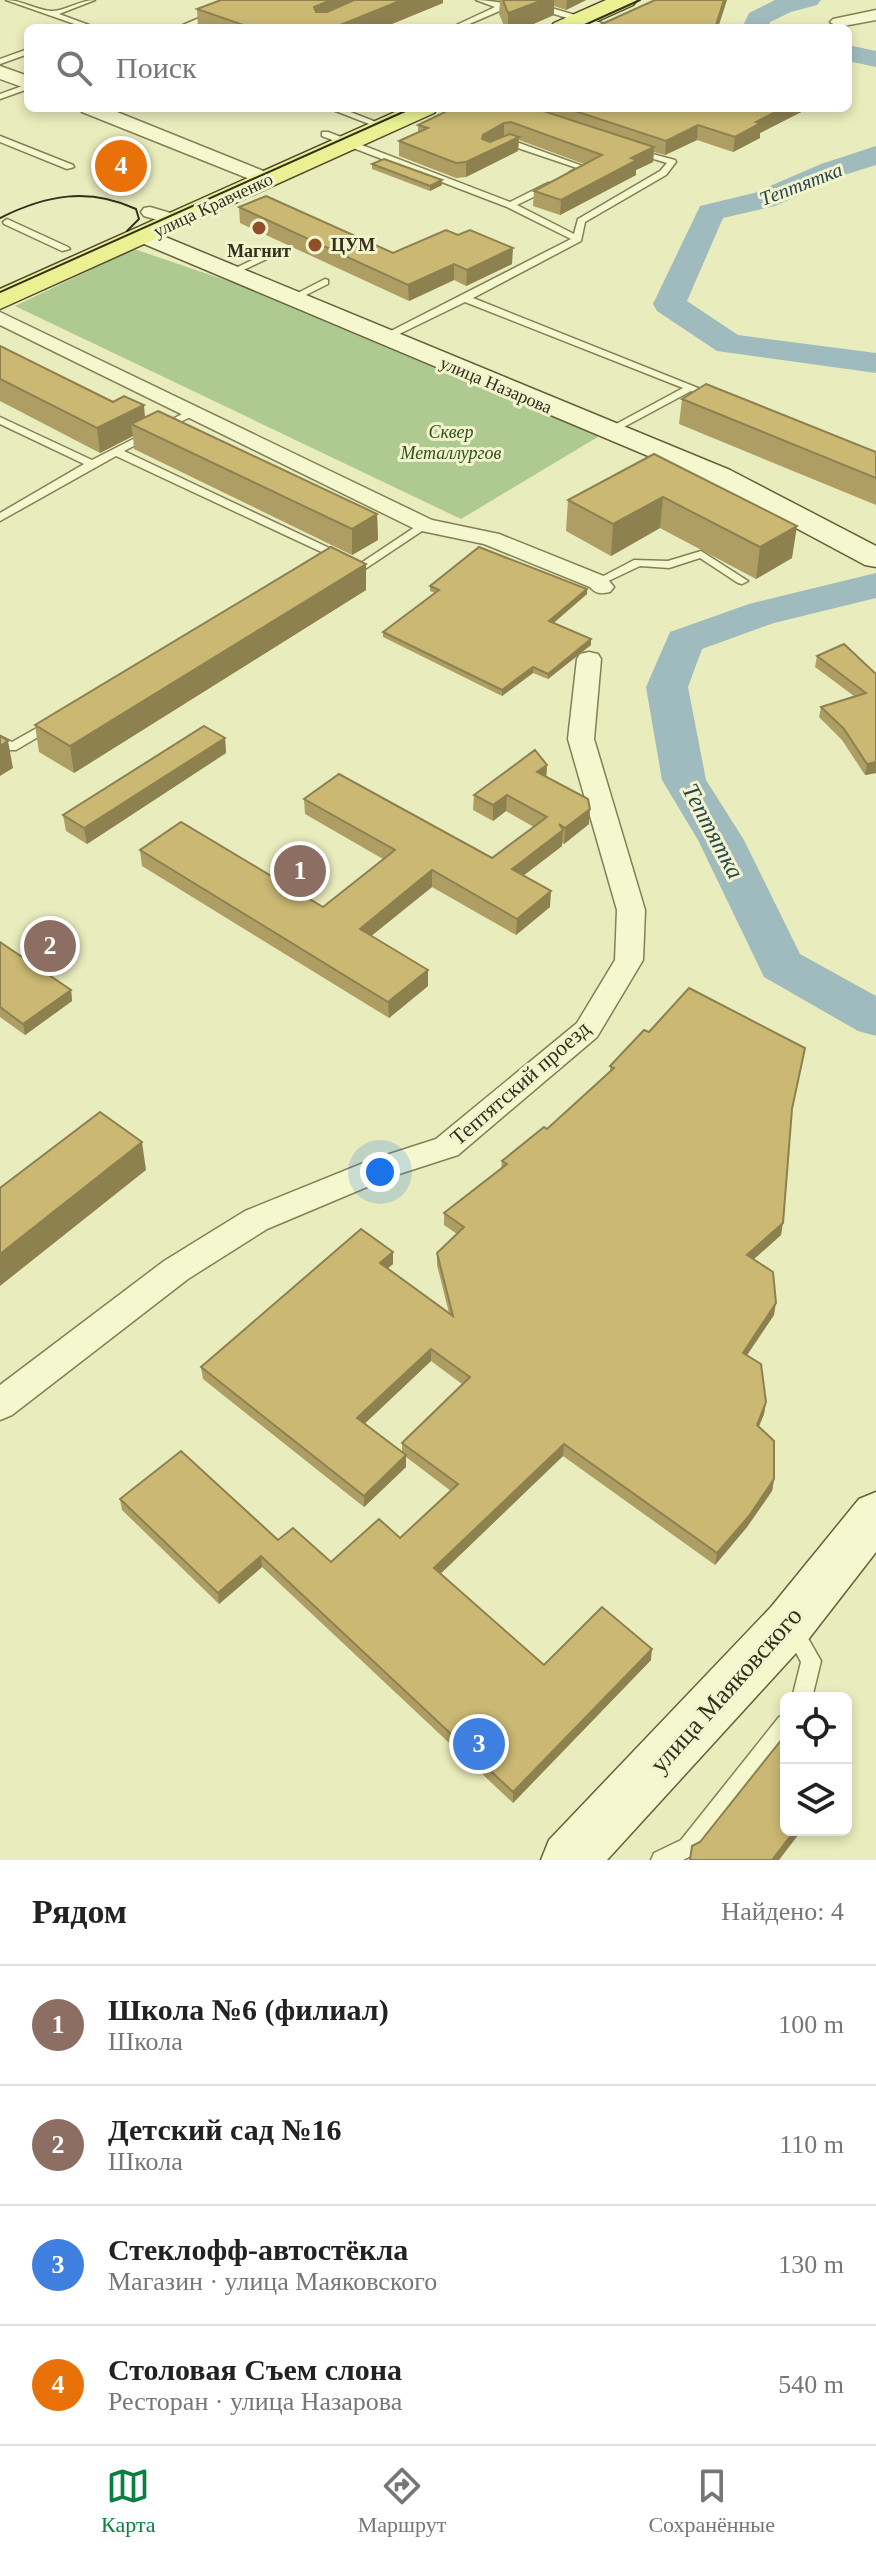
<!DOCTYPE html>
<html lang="ru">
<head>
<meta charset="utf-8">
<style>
  body { margin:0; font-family:"Times New Roman",serif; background:#f6f6f6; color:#222 }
  .controls { position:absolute; right:24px; bottom:24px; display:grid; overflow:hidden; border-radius:12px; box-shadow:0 4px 12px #0003 }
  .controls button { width:72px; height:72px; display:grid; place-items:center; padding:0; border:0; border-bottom:2px solid #e0e0e0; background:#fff; color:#222; font:40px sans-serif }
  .you { position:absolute; left:380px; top:1172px; width:28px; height:28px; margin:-20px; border:6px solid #fff; border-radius:50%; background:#1a73e8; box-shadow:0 0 0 12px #1a73e833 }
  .badge { display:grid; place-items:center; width:52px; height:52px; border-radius:50%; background:#0b8043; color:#fff; font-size:26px; font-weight:700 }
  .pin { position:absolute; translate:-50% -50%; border:4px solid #fff; box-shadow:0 2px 8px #0006 }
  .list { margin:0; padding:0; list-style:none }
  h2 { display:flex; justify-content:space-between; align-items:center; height:104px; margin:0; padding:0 32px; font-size:34px }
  h2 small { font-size:26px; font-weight:400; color:#767676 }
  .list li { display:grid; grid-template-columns:52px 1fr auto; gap:24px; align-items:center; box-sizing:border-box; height:120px; padding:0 32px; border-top:2px solid #e0e0e0 }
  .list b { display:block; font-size:30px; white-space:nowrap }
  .list p { margin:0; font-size:26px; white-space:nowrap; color:#767676 }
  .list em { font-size:26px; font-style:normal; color:#767676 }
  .icon { flex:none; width:44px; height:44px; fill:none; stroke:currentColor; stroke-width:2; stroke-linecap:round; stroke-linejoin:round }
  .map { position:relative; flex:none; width:876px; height:1860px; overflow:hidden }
  .search { position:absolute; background:#fff; box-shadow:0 4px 12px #0003; left:24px; right:24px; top:24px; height:88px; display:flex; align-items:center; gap:20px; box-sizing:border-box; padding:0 28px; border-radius:12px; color:#767676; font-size:30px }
  .sheet { height:584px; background:#fff }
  nav { display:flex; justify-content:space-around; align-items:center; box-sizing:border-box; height:112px; border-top:2px solid #e0e0e0; background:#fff; font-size:22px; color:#767676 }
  nav a { display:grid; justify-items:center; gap:4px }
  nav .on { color:#0b8043 }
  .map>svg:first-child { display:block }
</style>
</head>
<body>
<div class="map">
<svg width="876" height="1860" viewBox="0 0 876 1860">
  <rect width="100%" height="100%" fill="#e9ecbc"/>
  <polygon fill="#aeca91" points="134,249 240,285 601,435 461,519 15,306"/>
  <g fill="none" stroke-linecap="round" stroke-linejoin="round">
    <g fill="#a0bbbe" fill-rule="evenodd">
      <polygon points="775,0 821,0 817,5 791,12 770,22 768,28 742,28 749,13"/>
      <polygon points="848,45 876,51 876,67 848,61"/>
      <polygon points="876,146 876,165 841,176 775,206 723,218 687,301 738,335 876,353 876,373 717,351 657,311 653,304 700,206 754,193 821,164"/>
      <polygon points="876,573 876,598 774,623 702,649 688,687 706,780 744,840 800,954 876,996 876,1036 858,1031 764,977 698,840 662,780 646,687 670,632 749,604"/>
    </g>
    <defs>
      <g id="service">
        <path d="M6,0C22,0 35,10 51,11C64,12 79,0 95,0L59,14L97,28H86Z"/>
        <path d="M476,0C492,0 503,5 518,2L522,4L504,9L460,28H450L495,7Z"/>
        <polygon points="538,4 605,24 606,26 599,28 535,8 534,6"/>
        <polygon points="211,13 218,15 187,28 176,28"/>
        <polygon points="28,49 28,54 0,64 0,59"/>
        <polygon points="28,84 28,89 0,99 0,94"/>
        <polygon points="328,108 340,108 389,127 382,129"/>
        <polygon points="322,132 328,132 510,202 548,183 554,183 554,187 517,205 574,234 578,219 660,171 667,163 634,153 634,149 675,160 676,162 666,175 585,222 581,241 473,298 718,396 713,399 691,391 609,435 605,434 605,430 683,388 465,302 387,340 381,340 381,336 571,239 507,207 322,136"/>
        <polygon points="0,136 73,165 74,167 67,169 0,142"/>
        <polygon points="505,140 511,140 588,168 576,176 570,176 570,172 577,168 509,145 499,147 499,143"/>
        <polygon points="7,219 68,247 70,249 62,251 4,224 3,222"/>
        <polygon points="265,254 273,256 233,275 225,273"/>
        <polygon points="325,279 328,280 328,284 294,301 286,299"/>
        <polygon points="194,408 199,411 198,413 124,451 361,563 421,523 429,523 431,525 362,571 116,456 0,521 0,513 84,464 0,424 0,417 92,460"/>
        <polygon points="701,551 748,581 742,584 738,583 700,558 669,568 640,566 602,584 598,585 592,582 634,560 668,561"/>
        <polygon points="51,720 55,721 57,724 55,727 16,750 8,750 0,745 0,736 12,742"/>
        <polygon points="794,1623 801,1626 821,1661 812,1698 792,1698 801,1662 785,1632 787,1626"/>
        <polygon points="786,1715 786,1739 695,1854 683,1860 651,1860 654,1853 681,1840 779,1717"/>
      </g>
      <g id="minor">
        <polygon points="876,10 876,20 838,27 830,22 833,19"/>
        <polygon points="150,207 184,217 187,221 178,226 144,216 141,212 144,208"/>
        <path d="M0,312L432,520L499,534L606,577L614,587L610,592C601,594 596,594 590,587L484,544L417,530L0,325Z"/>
        <polygon points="589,652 598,654 601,659 594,739 645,910 643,960 597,1037 458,1155 393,1176 267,1229 188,1279 12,1415 0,1420 0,1385 164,1261 245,1211 371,1160 436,1139 577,1023 615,960 617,910 568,739 577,659 580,654"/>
      </g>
      <g id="tertiary">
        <polygon points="0,66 28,76 28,89 0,79"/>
        <polygon points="79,108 107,108 276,176 280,180 269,186 262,184 82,112"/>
      </g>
      <g id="secondary">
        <polygon points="146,229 730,470 876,546 876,567 865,565 710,482 137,241 134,236 137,231"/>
        <polygon points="876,1492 876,1552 807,1641 607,1860 541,1860 549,1840 771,1607 859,1499"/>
      </g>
      <g id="primary">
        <polygon points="606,0 637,0 633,5 582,28 550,28 554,23"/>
        <polygon points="404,108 438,108 434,113 0,309 0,289"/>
      </g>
    </defs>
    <use href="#service" stroke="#847f56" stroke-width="3"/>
    <use href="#minor" stroke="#847f56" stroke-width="3"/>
    <use href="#tertiary" stroke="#847f56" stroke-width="3"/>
    <use href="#secondary" stroke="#65603a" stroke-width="3"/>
    <use href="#primary" stroke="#514b2b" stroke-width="3"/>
    <use href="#service" fill="#f5f8cf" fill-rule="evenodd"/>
    <use href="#minor" fill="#f5f8cf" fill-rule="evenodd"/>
    <use href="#tertiary" fill="#f5f8cf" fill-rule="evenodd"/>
    <use href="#secondary" fill="#f5f8cf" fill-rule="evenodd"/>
    <use href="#primary" fill="#ebf193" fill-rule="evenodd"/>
    <g stroke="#33301b" stroke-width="2">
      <polyline points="578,28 640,0"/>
      <path d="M0,218C46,195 88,187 136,209L139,219L127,231"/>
      <polyline points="0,292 412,108"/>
    </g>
  </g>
  <g fill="#ae9e63" fill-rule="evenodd">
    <polygon points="497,0 586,0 566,10 554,6 554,15 524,28 505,28 499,14 500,1"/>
    <polygon points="443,3 382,28 198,28 197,9"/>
    <polygon points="453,108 809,108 760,133 760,138 733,152 697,140 665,155 654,152 653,162 636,170 636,175 560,215 533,206 534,191 584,164 519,140 518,151 466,177 456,178 399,156 399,141 418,132 418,125"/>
    <polygon points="372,164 442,185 430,191 372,169"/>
    <polygon points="239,207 393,253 512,264 466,286 454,280 409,301 240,223"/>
    <polygon points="0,346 145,417 377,514 378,540 352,555 134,449 133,436 100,453 0,401"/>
    <polygon points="682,399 876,452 876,505 679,424"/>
    <polygon points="654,454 792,558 756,579 660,528 611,556 566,531 568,500"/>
    <polygon points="366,564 366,590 74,773 39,752 35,725"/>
    <polygon points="430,586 587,589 587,594 553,623 591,645 548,679 533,673 502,696 383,637 383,632 435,593 430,591"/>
    <polygon points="817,656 876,674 876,773 865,775 842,740 819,717 821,707 854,696 815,667"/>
    <polygon points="225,738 226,753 87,844 66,831 63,815"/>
    <polygon points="547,765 546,777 589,824 564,844 562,843 562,846 523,876 550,907 516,935 432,887 371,936 428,970 428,986 389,1018 142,866 140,850 323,907 383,859 305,814 304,799 492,858 534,827 506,811 493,821 473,810 474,795"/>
    <polygon points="0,942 71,990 72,1001 25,1035 0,1017"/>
    <path d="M610,1066L792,1113L781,1235L754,1259L774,1315L747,1355L766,1402L764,1414L759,1426L774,1479L772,1491L747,1527L715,1565L563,1456L440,1574L544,1665L651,1660L513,1803L262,1567L219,1604L122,1510L120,1499L278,1540L331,1562L400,1538L451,1491L406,1457V1467L364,1507L203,1379L201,1367L393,1252V1264L387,1269L449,1313L437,1265V1253L457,1234L444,1225V1213L501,1169L502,1161L547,1129L610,1071ZM431,1361L462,1384L402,1443V1452L365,1423Z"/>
  </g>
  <g fill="#8d8150">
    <polygon points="331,0 378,0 314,27 314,7"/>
    <polygon points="402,0 443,0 443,3 382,28 333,28"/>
    <polygon points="543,0 554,0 554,15 524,28 508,28 508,13"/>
    <polygon points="567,0 586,0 566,10"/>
    <polygon points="724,0 727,0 718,28 715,28"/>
    <polygon points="783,108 809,108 760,133 760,138 733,152 735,137 756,122"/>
    <polygon points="504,123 504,137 483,149 482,139 483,135"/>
    <polygon points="698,125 697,140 665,155 666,141"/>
    <polygon points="519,137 518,151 466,177 466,162"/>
    <polygon points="654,147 653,162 636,170 636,175 560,215 561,200 631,158"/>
    <polygon points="442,180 442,185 430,191 430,186"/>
    <polygon points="513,248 512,264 466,286 467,270"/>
    <polygon points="454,264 454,280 409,301 408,285"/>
    <polygon points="144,405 146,429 131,424 133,436 100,453 97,428"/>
    <polygon points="663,497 660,528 611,556 613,524"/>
    <polygon points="377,514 378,540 352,555 352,529"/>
    <polygon points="797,526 792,558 756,579 760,547"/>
    <polygon points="366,564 366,590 74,773 70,746"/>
    <polygon points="587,589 587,594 549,627 549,621"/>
    <polygon points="591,639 591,645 548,679 548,674"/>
    <polygon points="533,667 533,673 502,696 502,690"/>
    <polygon points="225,738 226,753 87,844 84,828"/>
    <polygon points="8,741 13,768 0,776 0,746"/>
    <polygon points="876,762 876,773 865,775 867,764"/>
    <polygon points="547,765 546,781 537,772"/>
    <polygon points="507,795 506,811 493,821 493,805"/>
    <polygon points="590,809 589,824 564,844 565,828"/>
    <polygon points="563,830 562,846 511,885 512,869"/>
    <polygon points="432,870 432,887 360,945 360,929"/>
    <polygon points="551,891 550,907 516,935 517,919"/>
    <polygon points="428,970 428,986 389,1018 388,1002"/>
    <polygon points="71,990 72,1001 25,1035 23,1024"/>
    <polygon points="142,1142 146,1170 0,1286 0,1254"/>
    <polygon points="783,1223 781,1235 745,1267 747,1255"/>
    <polygon points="393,1252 393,1264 380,1275 380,1263"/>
    <polygon points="776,1303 774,1315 741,1364 743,1353"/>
    <polygon points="431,1349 431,1361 358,1430 357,1418"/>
    <polygon points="766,1402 764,1414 755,1436 757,1425"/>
    <polygon points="564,1444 563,1456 434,1580 434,1568"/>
    <polygon points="406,1455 406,1467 364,1507 364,1496"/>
    <polygon points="774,1479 772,1491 747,1527 715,1565 717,1553"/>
    <polygon points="261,1556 262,1567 219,1604 218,1593"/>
    <polygon points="652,1649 651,1660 513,1803 513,1792"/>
    <polygon points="795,1830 802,1830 779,1860 772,1860"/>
  </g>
  <g fill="#cab873" stroke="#8d8150" stroke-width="2">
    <polygon points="221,0 331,0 314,7 316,12 327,12 354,0 402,0 333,28 252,28 197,9"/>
    <polygon points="503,0 543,0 508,13"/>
    <polygon points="655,0 724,0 715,28 593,28"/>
    <polygon points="453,108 534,108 654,147 631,158 637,160 561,200 534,191 602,155 511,122 504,123 483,135 482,139 490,142 510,134 519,137 466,162 456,163 399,141 428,128 418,125"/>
    <polygon points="566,108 783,108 756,122 761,123 735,137 698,125 666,141"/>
    <polygon points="384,159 442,180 430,186 372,164"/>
    <polygon points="266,196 393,253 446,230 458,235 470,230 513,248 467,270 454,264 408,285 239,207"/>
    <polygon points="0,346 113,402 124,396 144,405 97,428 0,379"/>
    <polygon points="706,384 876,452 876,478 682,399"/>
    <polygon points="158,411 377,514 352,529 131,424"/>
    <polygon points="654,454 797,526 760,547 663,497 613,524 568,500"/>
    <polygon points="331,547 366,564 70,746 35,725"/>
    <polygon points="479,547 587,589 549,621 591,639 548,674 533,667 502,690 383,632 439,590 430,586"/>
    <polygon points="844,644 876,674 876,762 867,764 844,729 821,707 866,693 817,656"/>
    <polygon points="204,726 225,738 84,828 63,815"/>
    <polygon points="0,736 8,741 0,746"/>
    <polygon points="535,750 547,765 537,772 588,799 590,809 565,828 559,824 563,830 512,869 551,891 517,919 432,870 360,929 428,970 388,1002 140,850 181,822 323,907 395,850 304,799 339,774 492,858 547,817 507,795 493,805 474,795"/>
    <polygon points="0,942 71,990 23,1024 0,1007"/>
    <polygon points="689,988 805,1048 792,1109 783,1223 747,1255 773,1272 776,1303 743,1353 761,1364 766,1402 757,1425 774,1441 774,1479 749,1516 717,1553 564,1444 434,1568 544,1665 602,1607 652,1649 513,1792 261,1556 218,1593 120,1499 181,1451 278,1540 293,1528 331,1562 379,1519 400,1538 458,1484 402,1443 470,1377 431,1349 357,1418 406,1455 364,1496 201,1367 361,1229 393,1252 380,1263 453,1316 437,1253 464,1227 444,1213 507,1164 502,1161 544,1127 547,1129 614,1068 610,1066 644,1030 649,1032"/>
    <polygon points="100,1112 142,1142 0,1254 0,1188"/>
    <polygon points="786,1734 786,1830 795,1830 772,1860 690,1860 692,1846 700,1842"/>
  </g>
  <g fill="#914e28" stroke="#f1f4cc" stroke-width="3">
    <circle cx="259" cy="228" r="8"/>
    <circle cx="315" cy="245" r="8"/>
  </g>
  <g text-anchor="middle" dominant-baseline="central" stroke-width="6" stroke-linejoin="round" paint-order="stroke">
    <g font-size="18" fill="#33301b" stroke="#f1f4cc">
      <text transform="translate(213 205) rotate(-25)">улица Кравченко</text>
      <text transform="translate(496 385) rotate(23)">улица Назарова</text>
    </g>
    <g font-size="18" font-weight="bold" fill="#33301b" stroke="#f1f4cc" text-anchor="start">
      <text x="331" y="245">ЦУМ</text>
      <text x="259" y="251" text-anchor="middle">Магнит</text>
    </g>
    <g font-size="18" font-style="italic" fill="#334f22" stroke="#f1f4cc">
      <text x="451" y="432">Сквер<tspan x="451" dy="21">Металлургов</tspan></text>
    </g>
    <g font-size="20" font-style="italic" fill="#2a4653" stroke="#f1f4cc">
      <text transform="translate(801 184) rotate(-21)">Тептятка</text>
    </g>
    <g font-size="22" fill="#33301b" stroke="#f1f4cc">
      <text transform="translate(520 1083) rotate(-41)">Тептятский проезд</text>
    </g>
    <g font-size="24" font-style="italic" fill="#2a4653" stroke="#f1f4cc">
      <text transform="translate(713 831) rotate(62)">Тептятка</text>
    </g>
    <g font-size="26" fill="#33301b" stroke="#f1f4cc">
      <text transform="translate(726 1690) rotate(-48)">улица Маяковского</text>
    </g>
  </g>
</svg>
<div class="controls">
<button><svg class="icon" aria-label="locate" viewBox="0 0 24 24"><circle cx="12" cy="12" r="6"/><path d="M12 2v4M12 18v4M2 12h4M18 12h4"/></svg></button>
<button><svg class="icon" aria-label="layers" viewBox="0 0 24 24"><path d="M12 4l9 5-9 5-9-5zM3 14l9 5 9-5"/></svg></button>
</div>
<div class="you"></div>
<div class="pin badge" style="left:300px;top:871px;background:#8d6e63">1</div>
<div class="pin badge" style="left:50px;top:946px;background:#8d6e63">2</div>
<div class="pin badge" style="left:479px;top:1744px;background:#3f7fe0">3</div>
<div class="pin badge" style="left:121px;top:166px;background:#e8710a">4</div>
<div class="search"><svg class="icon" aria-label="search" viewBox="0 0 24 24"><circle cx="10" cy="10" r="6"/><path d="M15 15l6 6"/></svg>Поиск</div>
</div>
<section class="sheet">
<h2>Рядом<small>Найдено: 4</small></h2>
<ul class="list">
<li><span class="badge" style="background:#8d6e63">1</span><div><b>Школа №6 (филиал)</b><p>Школа</p></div><em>100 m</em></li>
<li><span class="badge" style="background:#8d6e63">2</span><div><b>Детский сад №16</b><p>Школа</p></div><em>110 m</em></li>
<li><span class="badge" style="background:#3f7fe0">3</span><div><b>Стеклофф-автостёкла</b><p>Магазин · улица Маяковского</p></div><em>130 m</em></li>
<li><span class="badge" style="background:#e8710a">4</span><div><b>Столовая Съем слона</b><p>Ресторан · улица Назарова</p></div><em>540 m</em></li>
</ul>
</section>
<nav>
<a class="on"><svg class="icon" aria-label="map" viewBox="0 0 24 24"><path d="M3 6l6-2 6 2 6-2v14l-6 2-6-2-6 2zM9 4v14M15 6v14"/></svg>Карта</a>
<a><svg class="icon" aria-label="directions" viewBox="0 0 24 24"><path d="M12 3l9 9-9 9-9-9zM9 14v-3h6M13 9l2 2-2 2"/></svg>Маршрут</a>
<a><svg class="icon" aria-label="saved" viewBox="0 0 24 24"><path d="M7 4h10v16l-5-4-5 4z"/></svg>Сохранённые</a>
</nav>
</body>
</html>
